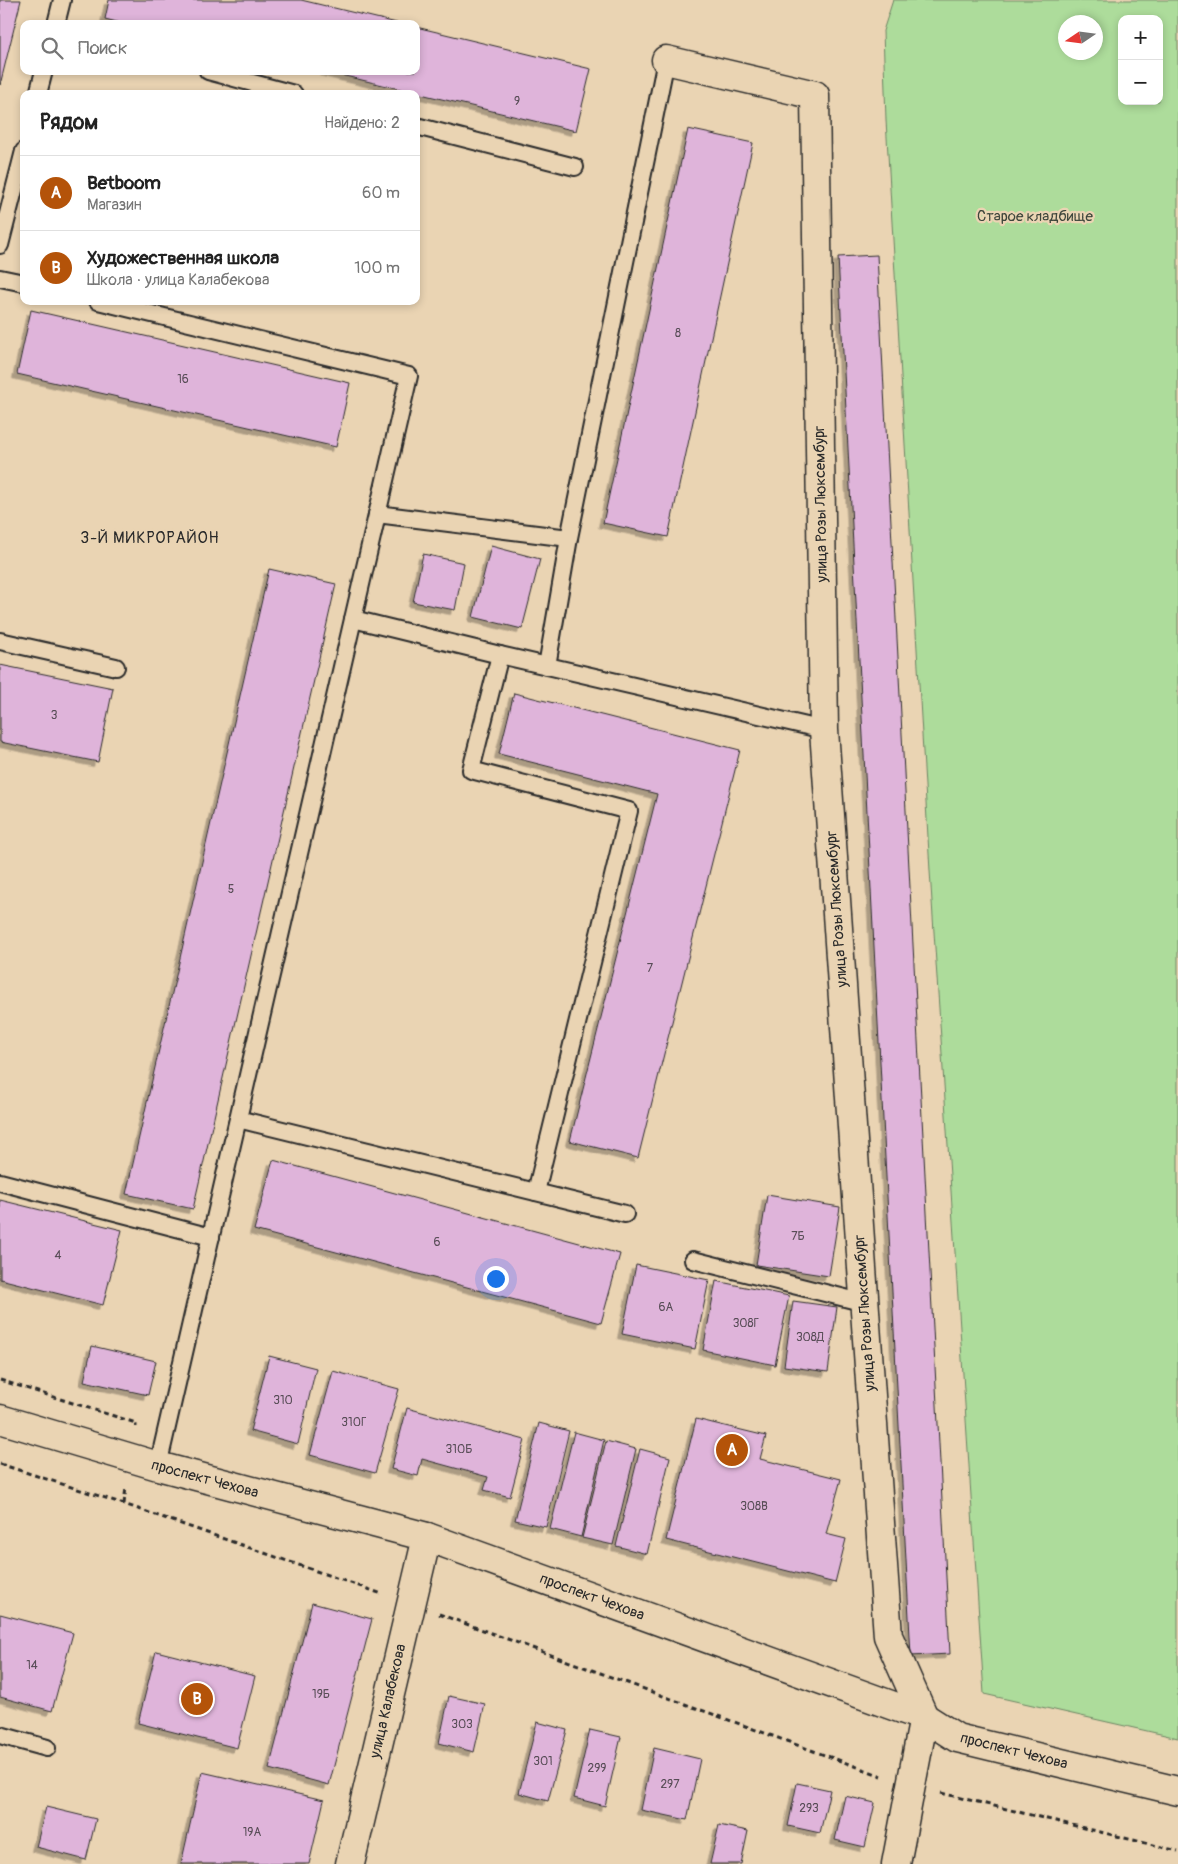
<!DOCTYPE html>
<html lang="ru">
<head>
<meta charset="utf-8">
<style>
  body { margin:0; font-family:Pangolin,sans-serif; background:#f2f2f2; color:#222 }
  .controls { position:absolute; right:15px; top:15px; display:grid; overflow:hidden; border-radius:10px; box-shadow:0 2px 8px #0003 }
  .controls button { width:45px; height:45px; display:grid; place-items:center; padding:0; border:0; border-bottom:1px solid #e0e0e0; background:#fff; color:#222; font:25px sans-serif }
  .compass { position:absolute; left:1058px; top:15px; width:45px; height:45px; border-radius:50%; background:#fff; box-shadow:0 2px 8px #0003; rotate:257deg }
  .you { position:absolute; left:495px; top:1278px; width:18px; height:18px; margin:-12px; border:4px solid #fff; border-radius:50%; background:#1a73e8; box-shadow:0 0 0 8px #1a73e833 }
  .badge { display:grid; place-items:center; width:32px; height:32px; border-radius:50%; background:#b45309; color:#fff; font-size:16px; font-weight:700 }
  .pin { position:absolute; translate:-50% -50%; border:2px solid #fff; box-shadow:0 1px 5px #0006 }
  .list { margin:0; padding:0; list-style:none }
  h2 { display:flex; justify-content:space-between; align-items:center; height:65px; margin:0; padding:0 20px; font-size:21px }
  h2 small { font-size:16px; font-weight:400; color:#767676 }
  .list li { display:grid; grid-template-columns:32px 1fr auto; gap:15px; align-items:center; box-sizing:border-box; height:75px; padding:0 20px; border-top:1px solid #e0e0e0 }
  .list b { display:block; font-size:19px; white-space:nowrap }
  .list p { margin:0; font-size:16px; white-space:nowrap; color:#767676 }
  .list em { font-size:16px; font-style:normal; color:#767676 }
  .icon { flex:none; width:28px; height:28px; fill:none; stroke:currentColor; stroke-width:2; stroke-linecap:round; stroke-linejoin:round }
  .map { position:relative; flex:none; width:1178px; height:1864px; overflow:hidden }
  .search { position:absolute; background:#fff; box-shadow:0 2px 8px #0003; left:20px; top:20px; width:400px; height:55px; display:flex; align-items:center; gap:12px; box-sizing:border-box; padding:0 18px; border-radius:10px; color:#767676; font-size:19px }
  .panel { position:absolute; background:#fff; box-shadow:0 2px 8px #0003; left:20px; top:90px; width:400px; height:215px; border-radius:10px }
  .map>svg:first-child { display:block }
</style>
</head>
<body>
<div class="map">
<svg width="1178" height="1864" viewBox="0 0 1178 1864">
  <defs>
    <filter id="shadow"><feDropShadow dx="-4.5" dy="4.5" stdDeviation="0" flood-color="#0004"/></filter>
  </defs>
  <rect width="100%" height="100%" fill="#ead4b3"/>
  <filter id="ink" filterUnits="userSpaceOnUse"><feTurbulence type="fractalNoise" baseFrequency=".02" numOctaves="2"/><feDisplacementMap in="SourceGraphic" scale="10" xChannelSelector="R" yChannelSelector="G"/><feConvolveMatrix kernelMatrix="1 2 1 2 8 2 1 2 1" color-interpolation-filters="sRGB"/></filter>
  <g filter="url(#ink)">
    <path fill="#addc9b" stroke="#6c8463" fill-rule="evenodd" d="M893,0H1178V1738L984,1694L930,871L886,120L883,31ZM1122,19H1159V101H1122ZM1066,22H1096V52H1066Z"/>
    <g fill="#dfb4da" stroke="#2b2b2b" filter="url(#shadow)">
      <polygon points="0,0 21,0 0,85"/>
      <polygon points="109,0 301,0 401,24 125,24 105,19"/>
      <polygon points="416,27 591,69 576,131 324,71 416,71"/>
      <polygon points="688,129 753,143 668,537 603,523"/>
      <polygon points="877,255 950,1654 911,1656 838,257"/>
      <polygon points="31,310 350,383 336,447 17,374"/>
      <polygon points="491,546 540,559 522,629 473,617"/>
      <polygon points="423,554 464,563 455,610 413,602"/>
      <polygon points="269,569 336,584 193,1209 126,1194"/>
      <polygon points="0,665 113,688 98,762 0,742"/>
      <polygon points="514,693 740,750 638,1158 570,1141 657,794 499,754"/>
      <polygon points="273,1160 620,1254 601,1323 254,1230"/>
      <polygon points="767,1195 840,1207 829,1276 756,1265"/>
      <polygon points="0,1200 122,1230 103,1305 0,1279"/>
      <polygon points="636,1265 709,1280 695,1349 622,1334"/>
      <polygon points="716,1281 789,1296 775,1365 703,1350"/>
      <polygon points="793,1301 837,1307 828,1372 784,1366"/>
      <polygon points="92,1346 156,1361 148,1395 84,1381"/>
      <polygon points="269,1356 316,1368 298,1444 250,1431"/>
      <polygon points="333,1371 399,1389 375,1473 310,1455"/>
      <polygon points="407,1408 525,1440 510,1497 484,1490 488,1477 422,1459 418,1476 391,1469"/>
      <polygon points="696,1419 766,1436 760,1459 841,1479 826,1534 846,1539 835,1583 666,1540"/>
      <polygon points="539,1423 569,1431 546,1527 515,1520"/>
      <polygon points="574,1432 604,1440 581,1537 550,1529"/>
      <polygon points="606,1441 636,1449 613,1545 582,1538"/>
      <polygon points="640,1449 670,1457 647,1554 616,1546"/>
      <polygon points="312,1603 372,1619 329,1785 269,1769"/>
      <polygon points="0,1614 73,1633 52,1711 0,1697"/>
      <polygon points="156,1651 255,1676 237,1748 138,1723"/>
      <polygon points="449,1696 485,1704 474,1752 439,1743"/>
      <polygon points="537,1722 567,1730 548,1801 519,1793"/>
      <polygon points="590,1730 621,1737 605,1806 574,1798"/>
      <polygon points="654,1748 700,1759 687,1820 641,1810"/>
      <polygon points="202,1772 324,1800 309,1864 181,1864"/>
      <polygon points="797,1783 830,1790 820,1833 788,1826"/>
      <polygon points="845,1796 875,1803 865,1847 835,1840"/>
      <polygon points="46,1807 96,1819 86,1860 36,1847"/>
      <polygon points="719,1825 748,1831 741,1864 710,1864"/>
    </g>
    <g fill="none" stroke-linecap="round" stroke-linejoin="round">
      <defs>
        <g id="service">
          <polyline points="56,24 62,0"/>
          <polyline points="208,71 294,94"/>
          <polyline points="38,94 44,71"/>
          <polyline points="416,126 575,167"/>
          <polyline points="0,245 24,151"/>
          <polyline points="0,278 24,283"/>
          <polyline points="98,301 409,376 158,1466"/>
          <polyline points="377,514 569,538 547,666"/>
          <polyline points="569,538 666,60"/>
          <polyline points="353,619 500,655"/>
          <polyline points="0,641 116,667"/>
          <polyline points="238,1119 625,1214"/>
          <polyline points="0,1182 211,1237"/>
          <polyline points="536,1192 629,811 471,770 500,655 824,730"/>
          <polyline points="693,1260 865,1303"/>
          <polyline points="0,1735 47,1748"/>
        </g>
        <g id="minor">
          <polyline points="666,60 815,95 824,730 888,1636 924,1717 896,1864"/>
          <polyline points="0,1419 158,1466 427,1537 924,1717 957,1738 1178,1791"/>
          <polyline points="350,1864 427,1537"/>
        </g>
      </defs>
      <use href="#service" stroke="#2b2b2b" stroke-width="20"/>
      <use href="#minor" stroke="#2b2b2b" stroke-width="31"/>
      <g stroke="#2b2b2b" stroke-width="3" stroke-dasharray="5 4" stroke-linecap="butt">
        <polyline points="0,1380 136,1423 136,1427"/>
        <polyline points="0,1464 124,1504 382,1594"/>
        <polyline points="124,1504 126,1487"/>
        <polyline points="439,1614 882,1776"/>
        <polyline points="941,1793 1178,1851"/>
      </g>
      <use href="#service" stroke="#ead4b3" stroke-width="16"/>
      <use href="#minor" stroke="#ead4b3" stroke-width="28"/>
    </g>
  </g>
  <g text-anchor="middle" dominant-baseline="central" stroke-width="4.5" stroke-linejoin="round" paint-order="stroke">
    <g font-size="12" fill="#584d57">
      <text x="517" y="101">9</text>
      <text x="678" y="333">8</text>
      <text x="183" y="379">16</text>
      <text x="54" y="715">3</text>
      <text x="231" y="889">5</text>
      <text x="650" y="968">7</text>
      <text x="798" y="1236">7Б</text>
      <text x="437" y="1242">6</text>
      <text x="58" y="1255">4</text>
      <text x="666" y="1307">6А</text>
      <text x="746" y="1323">308Г</text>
      <text x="810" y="1337">308Д</text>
      <text x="283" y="1400">310</text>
      <text x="354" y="1422">310Г</text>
      <text x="459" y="1449">310Б</text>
      <text x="754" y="1506">308В</text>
      <text x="32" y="1665">14</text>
      <text x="321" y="1694">19Б</text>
      <text x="462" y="1724">303</text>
      <text x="543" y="1761">301</text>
      <text x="597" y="1768">299</text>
      <text x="670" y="1784">297</text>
      <text x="809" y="1808">293</text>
      <text x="252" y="1832">19А</text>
    </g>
    <g font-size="15" fill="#3e463c" stroke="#ead4b3">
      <text x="1035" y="216">Старое кладбище</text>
    </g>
    <g font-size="15" fill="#2b2b2b" stroke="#ead4b3">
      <text transform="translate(821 504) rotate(-91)">улица Розы Люксембург</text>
      <text transform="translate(837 909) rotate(-94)">улица Розы Люксембург</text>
      <text transform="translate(865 1313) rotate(-94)">улица Розы Люксембург</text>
      <text transform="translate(205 1479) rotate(15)">проспект Чехова</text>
      <text transform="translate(592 1597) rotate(20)">проспект Чехова</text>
      <text transform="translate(388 1701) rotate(-77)">улица Калабекова</text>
      <text transform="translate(1014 1751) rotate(14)">проспект Чехова</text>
    </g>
    <g font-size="16" letter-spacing="1" fill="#2b2b2b" stroke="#ead4b3">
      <text x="150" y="538">3-Й МИКРОРАЙОН</text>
    </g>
  </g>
</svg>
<div class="controls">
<button>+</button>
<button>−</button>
</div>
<svg class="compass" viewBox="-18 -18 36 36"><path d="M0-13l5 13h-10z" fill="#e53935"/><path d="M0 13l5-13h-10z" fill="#767676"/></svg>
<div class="you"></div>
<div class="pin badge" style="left:732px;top:1450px">A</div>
<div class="pin badge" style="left:197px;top:1699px">B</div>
<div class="search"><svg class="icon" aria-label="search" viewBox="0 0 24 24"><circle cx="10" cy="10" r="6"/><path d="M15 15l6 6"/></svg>Поиск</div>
<section class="panel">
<h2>Рядом<small>Найдено: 2</small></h2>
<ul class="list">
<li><span class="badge">A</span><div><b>Betboom</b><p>Магазин</p></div><em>60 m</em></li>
<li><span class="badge">B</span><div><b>Художественная школа</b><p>Школа · улица Калабекова</p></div><em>100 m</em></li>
</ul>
</section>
</div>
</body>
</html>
